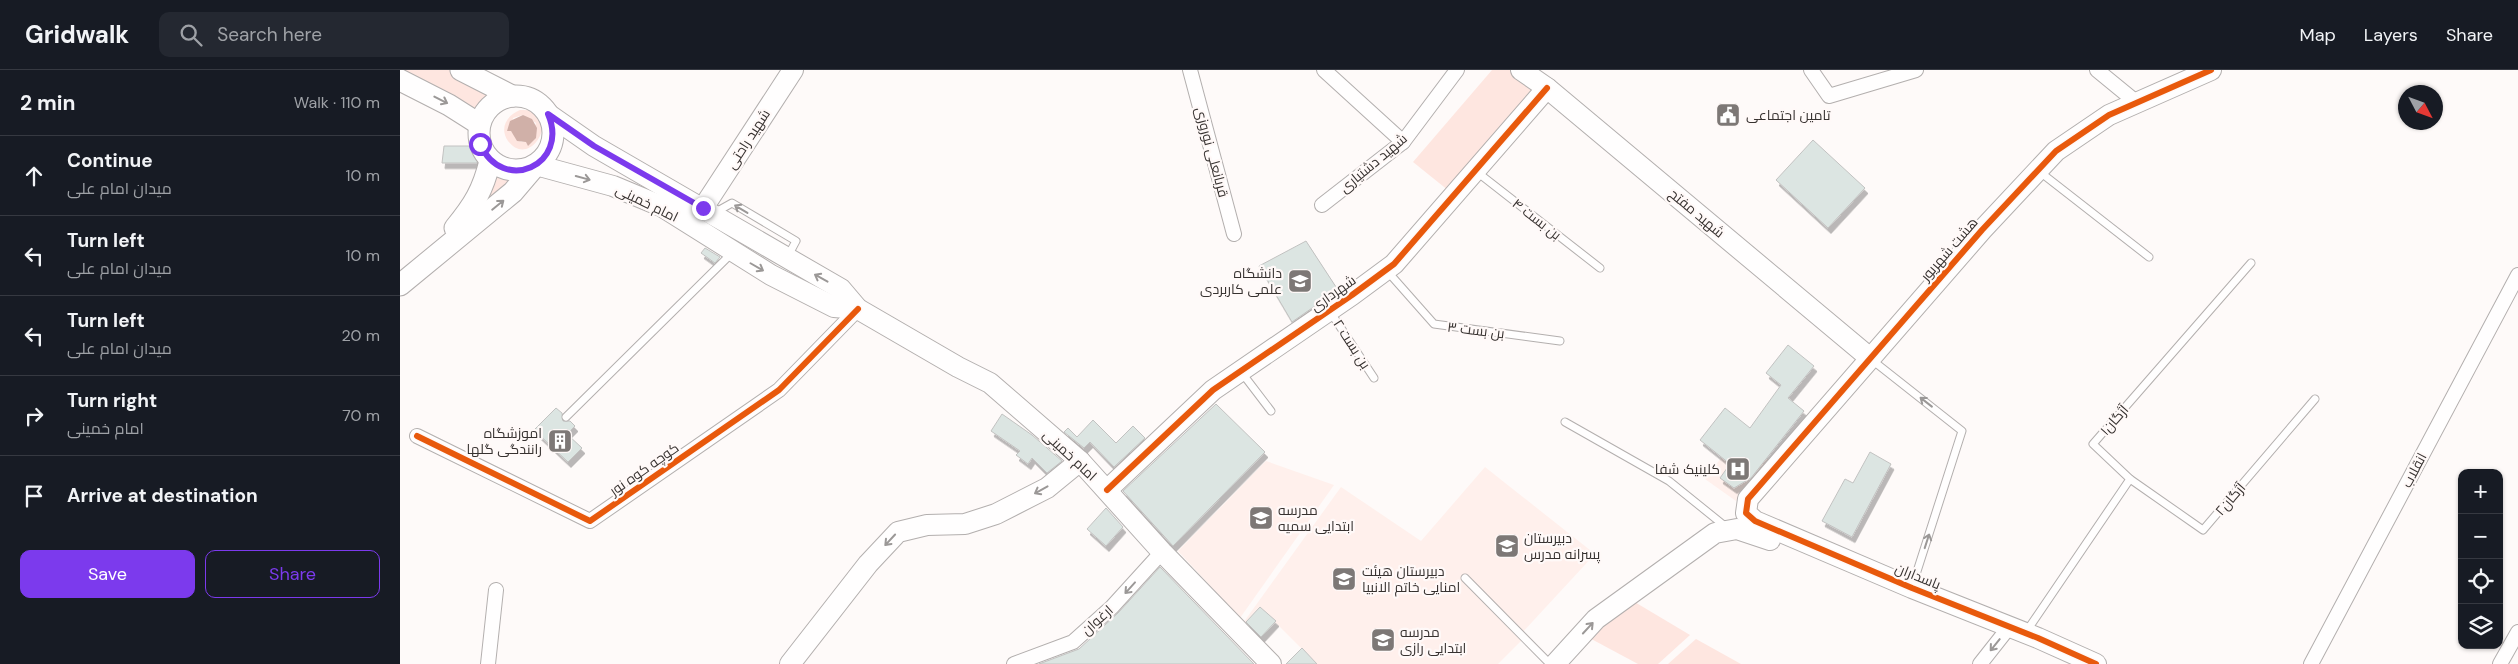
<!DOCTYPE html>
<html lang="en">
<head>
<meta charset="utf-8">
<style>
  body { margin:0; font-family:"DM Sans",Cairo,sans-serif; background:#242831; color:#f1f3f6 }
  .controls { position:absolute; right:15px; bottom:15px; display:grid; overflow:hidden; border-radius:10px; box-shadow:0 1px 4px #0004 }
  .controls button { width:45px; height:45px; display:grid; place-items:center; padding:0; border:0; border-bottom:1px solid #363941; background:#171b24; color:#f1f3f6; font:25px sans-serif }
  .compass { position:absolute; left:1998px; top:15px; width:45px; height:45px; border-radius:50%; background:#171b24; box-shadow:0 1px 4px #0004; rotate:131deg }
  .stop { position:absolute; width:15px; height:15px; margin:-11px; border:4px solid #7c3aed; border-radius:50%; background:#fff }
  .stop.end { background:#7c3aed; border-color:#fff; box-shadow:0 1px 5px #0008 }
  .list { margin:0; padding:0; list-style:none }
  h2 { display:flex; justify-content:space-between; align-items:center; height:65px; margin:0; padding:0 20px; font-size:21px }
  h2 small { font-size:16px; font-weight:400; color:#9ea1a6 }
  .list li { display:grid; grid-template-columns:32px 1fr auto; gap:15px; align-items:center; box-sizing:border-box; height:80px; padding:0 20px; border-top:1px solid #363941 }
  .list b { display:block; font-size:19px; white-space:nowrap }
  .list p { margin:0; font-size:16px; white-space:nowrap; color:#9ea1a6 }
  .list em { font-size:16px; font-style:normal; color:#9ea1a6 }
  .actions { display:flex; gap:10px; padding:15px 20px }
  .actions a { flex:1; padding:11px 0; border:1px solid #7c3aed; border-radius:10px; text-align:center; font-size:18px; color:#7c3aed }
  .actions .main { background:#7c3aed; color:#fff }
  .icon { flex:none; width:28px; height:28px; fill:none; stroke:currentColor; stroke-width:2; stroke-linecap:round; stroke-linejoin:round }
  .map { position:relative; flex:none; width:2118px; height:594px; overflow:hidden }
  header { display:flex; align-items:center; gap:30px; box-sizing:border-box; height:70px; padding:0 25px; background:#171b24; border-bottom:1px solid #363941 }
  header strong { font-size:24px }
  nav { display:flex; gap:28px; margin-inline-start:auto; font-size:18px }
  .search { width:350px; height:45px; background:#242831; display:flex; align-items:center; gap:12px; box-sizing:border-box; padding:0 18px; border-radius:10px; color:#9ea1a6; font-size:19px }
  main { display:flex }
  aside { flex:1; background:#171b24 }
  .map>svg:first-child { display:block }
</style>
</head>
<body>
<header>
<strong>Gridwalk</strong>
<div class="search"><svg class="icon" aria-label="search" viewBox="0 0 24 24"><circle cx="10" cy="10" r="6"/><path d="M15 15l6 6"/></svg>Search here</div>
<nav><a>Map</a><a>Layers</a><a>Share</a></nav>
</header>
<main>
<aside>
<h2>2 min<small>Walk · 110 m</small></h2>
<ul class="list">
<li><svg class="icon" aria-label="ahead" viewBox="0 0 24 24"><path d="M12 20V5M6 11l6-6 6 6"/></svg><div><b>Continue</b><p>میدان امام علی</p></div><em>10 m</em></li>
<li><svg class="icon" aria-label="left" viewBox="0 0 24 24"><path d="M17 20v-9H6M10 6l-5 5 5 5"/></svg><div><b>Turn left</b><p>میدان امام علی</p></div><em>10 m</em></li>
<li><svg class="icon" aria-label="left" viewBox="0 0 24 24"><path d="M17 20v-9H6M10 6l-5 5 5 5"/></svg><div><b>Turn left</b><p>میدان امام علی</p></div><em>20 m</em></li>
<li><svg class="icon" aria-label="right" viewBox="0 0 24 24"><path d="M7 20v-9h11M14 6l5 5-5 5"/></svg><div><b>Turn right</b><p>امام خمینی</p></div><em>70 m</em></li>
<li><svg class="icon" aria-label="arrive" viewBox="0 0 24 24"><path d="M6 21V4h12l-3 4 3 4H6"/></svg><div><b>Arrive at destination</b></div></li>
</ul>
<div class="actions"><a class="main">Save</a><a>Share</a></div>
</aside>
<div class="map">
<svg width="2118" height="594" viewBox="0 0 2118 594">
  <defs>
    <filter id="shadow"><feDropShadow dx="3" dy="5.5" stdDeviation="0" flood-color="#0004"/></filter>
  </defs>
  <rect width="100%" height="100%" fill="#fefaf9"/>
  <g fill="#fff0ec">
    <polygon points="1338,366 1369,390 1336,431 1305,409"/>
    <polygon points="866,391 934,415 840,548 778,481"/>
    <polygon points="1085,397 1195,484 1121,564 1124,568 1098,594 917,594 860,537 838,560 941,417 1021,471"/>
  </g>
  <g fill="#fee6e0" fill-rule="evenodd">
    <polygon points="0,0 55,0 107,28 87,37 80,46"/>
    <polygon points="1092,0 1120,0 1146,18 1054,125 1013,92"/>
    <path d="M120,40C165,37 132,102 108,71C99,58 107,45 120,40ZM123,45L136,53L128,75L126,71L121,72L111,61L113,48Z"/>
    <polygon points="96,100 108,103 120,102 43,177"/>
    <polygon points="1233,531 1290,565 1258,594 1238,594 1182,564"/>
    <polygon points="1296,569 1341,594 1268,594"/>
  </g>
  <polygon fill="#d0b0a8" points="123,45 132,49 137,58 136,68 128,76 126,72 117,71 111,61 107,61 110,51"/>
  <g fill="#dce5e2" stroke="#c2c2c1" filter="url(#shadow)">
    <polygon points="1413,70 1465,118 1428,158 1376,110"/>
    <polygon points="44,76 75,76 79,85 77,93 42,93"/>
    <polygon points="906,171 938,220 892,252 859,196"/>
    <polygon points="305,178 320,187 315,193 301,183"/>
    <polygon points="1388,275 1414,296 1388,328 1404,341 1351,408 1334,418 1320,408 1330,394 1300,370 1325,338 1350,358 1381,315 1366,303"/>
    <polygon points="816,334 865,382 773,476 723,421"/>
    <polygon points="156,338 162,343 163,351 170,351 175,356 167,364 182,378 168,392 134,360"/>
    <polygon points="602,344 632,365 662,391 647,403 632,388 628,394 616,385 620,381 591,361"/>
    <polygon points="693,350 716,373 733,356 745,368 714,397 690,372 684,378 664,362 668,358 677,367"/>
    <polygon points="1470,382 1491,394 1452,467 1422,451 1445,409 1453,413"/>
    <polygon points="706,438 723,457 706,476 687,459"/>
    <polygon points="760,497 854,594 639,594 679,579 718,543"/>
    <polygon points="860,537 876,551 861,567 846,552"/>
    <polygon points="902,578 917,594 886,594"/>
  </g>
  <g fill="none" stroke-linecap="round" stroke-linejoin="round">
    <defs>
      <g id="lane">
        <polyline points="1077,102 1200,198"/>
        <polyline points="1640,102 1749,187"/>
        <polyline points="314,143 332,133 396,171 388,186"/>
        <polyline points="988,202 1034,254 1160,271"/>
        <polyline points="931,243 974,308"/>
        <polyline points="1472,290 1562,361 1512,517"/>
        <polyline points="842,303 871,341"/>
        <polyline points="166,347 332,183"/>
        <polyline points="1165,352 1269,411 1326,457"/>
        <polyline points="1730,409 1803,460 1915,329"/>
        <polyline points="1065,508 1150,594"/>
        <polyline points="1626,562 1730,409 1693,374 1851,193"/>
      </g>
      <g id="street">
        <polyline points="790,0 834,164"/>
        <polyline points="924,0 1003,72"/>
        <polyline points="1411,0 1429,26 1516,0"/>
        <polyline points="1697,0 1736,32"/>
        <polyline points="922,135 1003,72 1057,0"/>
        <polyline points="17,366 190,451 379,320 458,239"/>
        <polyline points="88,594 96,520"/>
        <polyline points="614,594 673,572 712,537 762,482"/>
        <polyline points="1580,594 1610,556"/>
        <polyline points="1911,594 2118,205"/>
        <polyline points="2100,594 2118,562"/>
      </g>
      <g id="secondary">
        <polyline points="1121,0 1147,18 1470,288"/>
        <polyline points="148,44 194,76 441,219 458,239 558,297 590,313 680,391 762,482 871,594"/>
        <polyline points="136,95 213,116 261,136 371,205 434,237 458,239"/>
        <polyline points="303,138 393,0"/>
        <polyline points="707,420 813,320 952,225 994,194 1147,18"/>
        <polyline points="390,594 468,494 498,462 527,455 565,454 596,444 647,418 680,391"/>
        <polyline points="1155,594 1196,549 1315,463 1337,459 1370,470"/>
        <polyline points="1696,594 1638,568 1512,518 1355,451 1346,443 1348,429 1582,160 1656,81 1709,45 1811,0"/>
      </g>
      <g id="primary">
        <polyline points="61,0 112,26"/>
        <polyline points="0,10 49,35 79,54"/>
        <circle cx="116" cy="63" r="37"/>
        <path d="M55,158C74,135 83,120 90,91"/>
        <polyline points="0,215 113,122 136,95"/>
      </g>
    </defs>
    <use href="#lane" stroke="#b3afae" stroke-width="9"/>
    <use href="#street" stroke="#b3afae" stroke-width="16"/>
    <use href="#secondary" stroke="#b3afae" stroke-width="22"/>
    <use href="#primary" stroke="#b3afae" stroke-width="23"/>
    <use href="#lane" stroke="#fffefe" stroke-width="7"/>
    <use href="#street" stroke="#fffefe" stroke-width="14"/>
    <use href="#secondary" stroke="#fffefe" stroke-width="20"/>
    <use href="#primary" stroke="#fffefe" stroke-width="21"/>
    <defs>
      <g id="cycleway">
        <polyline points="17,366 190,451 379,320 458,239"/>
        <polyline points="707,420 813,320 952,225 994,194 1147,18"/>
        <polyline points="1696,594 1638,568 1512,518 1355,451 1346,443 1348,429 1582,160 1656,81 1709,45 1811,0"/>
      </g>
    </defs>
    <use href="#cycleway" stroke="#fff9f8" stroke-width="9"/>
    <use href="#cycleway" stroke="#e8590c" stroke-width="6"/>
  </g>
  <defs><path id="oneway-shaft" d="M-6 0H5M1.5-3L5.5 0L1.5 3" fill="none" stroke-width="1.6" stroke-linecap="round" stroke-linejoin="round" transform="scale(1.25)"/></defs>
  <g stroke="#9b9897">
    <use href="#oneway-shaft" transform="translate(41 30) rotate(27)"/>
    <use href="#oneway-shaft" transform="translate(183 108) rotate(15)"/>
    <use href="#oneway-shaft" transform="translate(98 135) rotate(-39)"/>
    <use href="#oneway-shaft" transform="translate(341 139) rotate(-149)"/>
    <use href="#oneway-shaft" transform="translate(357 197) rotate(30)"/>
    <use href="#oneway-shaft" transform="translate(421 208) rotate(-151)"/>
    <use href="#oneway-shaft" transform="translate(1526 332) rotate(-142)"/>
    <use href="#oneway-shaft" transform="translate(641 420) rotate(151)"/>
    <use href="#oneway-shaft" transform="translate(490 470) rotate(133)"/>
    <use href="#oneway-shaft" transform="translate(1527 471) rotate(-72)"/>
    <use href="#oneway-shaft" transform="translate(730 518) rotate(132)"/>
    <use href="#oneway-shaft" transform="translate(1188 558) rotate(-47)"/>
    <use href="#oneway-shaft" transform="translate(1595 575) rotate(129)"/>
  </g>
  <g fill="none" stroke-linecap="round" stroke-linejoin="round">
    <path stroke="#7c3aed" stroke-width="6" d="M80,74C103,125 170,95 148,44L194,76L303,138"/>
  </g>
  <defs>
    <symbol id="civic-square" viewBox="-11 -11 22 22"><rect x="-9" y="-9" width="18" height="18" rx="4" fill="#7d7876" stroke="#fff9f8"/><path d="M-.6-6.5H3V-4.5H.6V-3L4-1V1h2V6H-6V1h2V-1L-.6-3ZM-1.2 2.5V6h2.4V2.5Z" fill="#fff"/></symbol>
    <symbol id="university-square" viewBox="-11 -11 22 22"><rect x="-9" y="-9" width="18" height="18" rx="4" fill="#7d7876" stroke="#fff9f8"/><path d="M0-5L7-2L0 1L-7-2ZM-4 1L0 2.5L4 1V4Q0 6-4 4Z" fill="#fff"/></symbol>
    <symbol id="building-square" viewBox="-11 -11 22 22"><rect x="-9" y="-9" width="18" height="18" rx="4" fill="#7d7876" stroke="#fff9f8"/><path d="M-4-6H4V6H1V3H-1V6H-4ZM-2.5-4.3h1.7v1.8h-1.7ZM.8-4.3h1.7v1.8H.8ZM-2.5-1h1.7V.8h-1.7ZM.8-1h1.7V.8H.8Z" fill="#fff"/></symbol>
    <symbol id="hospital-square" viewBox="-11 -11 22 22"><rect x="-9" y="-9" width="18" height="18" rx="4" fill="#7d7876" stroke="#fff9f8"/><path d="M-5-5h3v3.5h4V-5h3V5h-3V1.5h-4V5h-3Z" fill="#fff"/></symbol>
    <symbol id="school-square" viewBox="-11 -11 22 22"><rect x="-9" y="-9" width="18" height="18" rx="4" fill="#7d7876" stroke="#fff9f8"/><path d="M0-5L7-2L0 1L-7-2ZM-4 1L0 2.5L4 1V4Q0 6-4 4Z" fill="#fff"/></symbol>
  </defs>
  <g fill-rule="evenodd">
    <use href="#civic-square" x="1314" y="31" width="28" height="28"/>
    <use href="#university-square" x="886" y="197" width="28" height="28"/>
    <use href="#building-square" x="146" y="357" width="28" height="28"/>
    <use href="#hospital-square" x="1324" y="385" width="28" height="28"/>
    <use href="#school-square" x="847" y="434" width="28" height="28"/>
    <use href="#school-square" x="1093" y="462" width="28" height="28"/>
    <use href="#school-square" x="930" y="495" width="28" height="28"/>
    <use href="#school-square" x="969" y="556" width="28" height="28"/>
  </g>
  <g text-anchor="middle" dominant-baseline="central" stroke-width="4.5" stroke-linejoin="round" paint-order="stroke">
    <g font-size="14" fill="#373230" stroke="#fff9f8" text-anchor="start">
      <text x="1346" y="45">تامین اجتماعی</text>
      <text x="882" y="203" text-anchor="end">دانشگاه<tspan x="882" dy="16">علمی کاربردی</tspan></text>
      <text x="142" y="363" text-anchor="end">اموزشگاه<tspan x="142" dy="16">رانندگی گلها</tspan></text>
      <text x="1320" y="399" text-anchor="end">کلینیک شفا</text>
      <text x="878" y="440">مدرسه<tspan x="878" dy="16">ابتدایی سمیه</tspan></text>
      <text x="1124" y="468">دبیرستان<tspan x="1124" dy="16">پسرانه مدرس</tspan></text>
      <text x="962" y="501">دبیرستان هیئت<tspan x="962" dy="16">امنایی خاتم الانبیا</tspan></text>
      <text x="1000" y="562">مدرسه<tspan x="1000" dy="16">ابتدایی رازی</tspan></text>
    </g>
    <g font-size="14" fill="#373230" stroke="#fff9f8">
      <text transform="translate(348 69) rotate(-57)">شهید راحتی</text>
      <text transform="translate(812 82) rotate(75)">قربانعلی نوروزی</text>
      <text transform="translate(973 93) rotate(-40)">شهید دشتیاری</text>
      <text transform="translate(247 133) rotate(26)">امام خمینی</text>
      <text transform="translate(1297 143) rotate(40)">شهید مفتح</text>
      <text transform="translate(1137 149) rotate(38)">بن بست ۴</text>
      <text transform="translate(1549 179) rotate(-49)">هشت شهریور</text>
      <text transform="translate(933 223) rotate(-35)">شهرداری</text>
      <text transform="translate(1076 260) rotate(7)">بن بست ۳</text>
      <text transform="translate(952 274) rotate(57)">بن بست ۲</text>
      <text transform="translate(1714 350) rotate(-49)">۱آژگان</text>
      <text transform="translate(670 385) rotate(43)">امام خمینی</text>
      <text transform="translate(244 399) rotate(-35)">کوچه کوه نور</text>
      <text transform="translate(2014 400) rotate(-62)">انقلاب</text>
      <text transform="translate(1830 429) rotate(-49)">۲آژگان</text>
      <text transform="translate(1518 506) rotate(22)">پاسداران</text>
      <text transform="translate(697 550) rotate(-42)">ارغوان</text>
    </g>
  </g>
</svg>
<div class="controls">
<button>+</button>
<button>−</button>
<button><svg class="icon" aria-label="locate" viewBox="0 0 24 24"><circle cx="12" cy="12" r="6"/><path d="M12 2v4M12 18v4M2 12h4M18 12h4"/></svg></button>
<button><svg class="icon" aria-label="layers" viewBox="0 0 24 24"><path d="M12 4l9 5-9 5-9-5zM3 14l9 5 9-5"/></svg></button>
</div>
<svg class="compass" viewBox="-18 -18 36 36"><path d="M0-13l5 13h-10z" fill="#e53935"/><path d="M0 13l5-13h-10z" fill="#9ea1a6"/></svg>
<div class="stop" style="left:80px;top:74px"></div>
<div class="stop end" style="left:303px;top:138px"></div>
</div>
</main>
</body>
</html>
